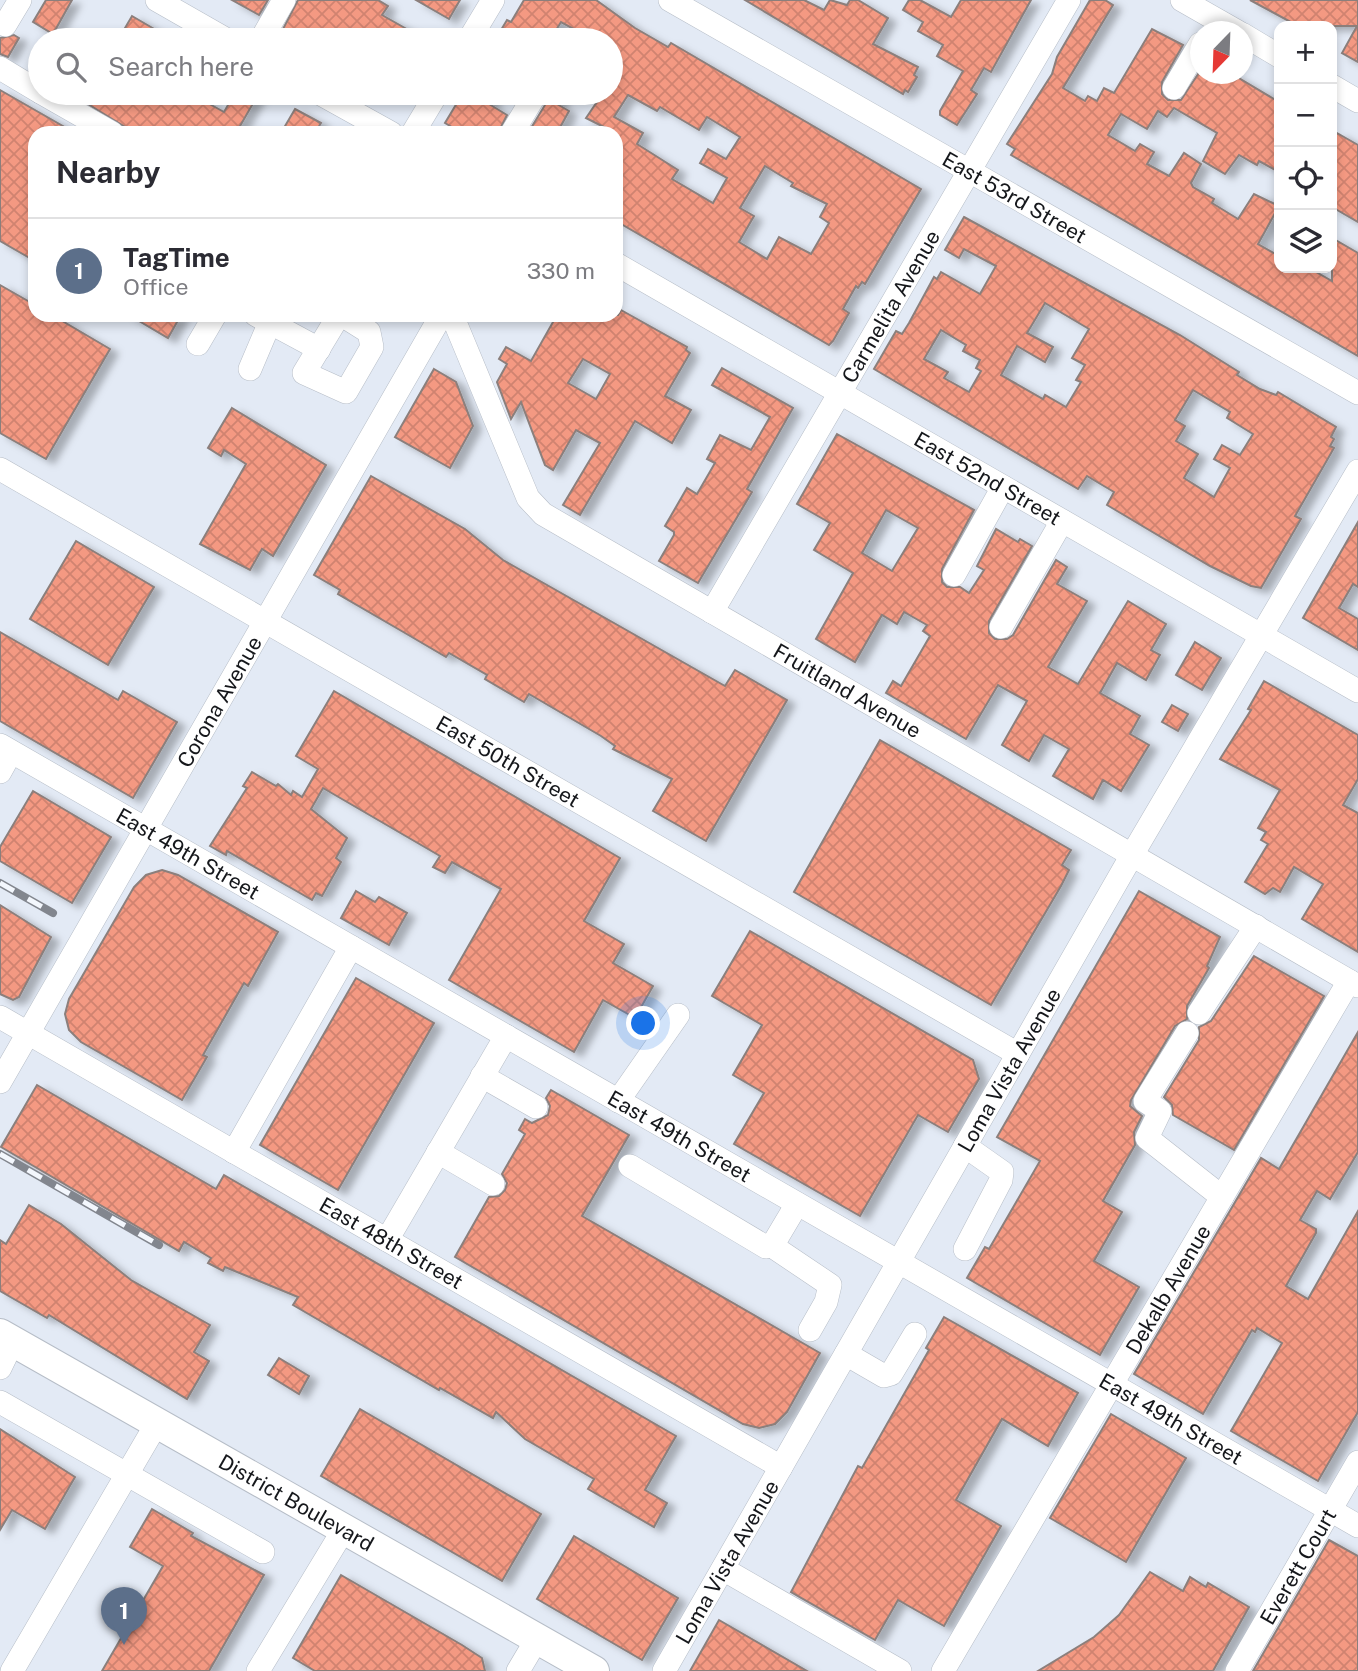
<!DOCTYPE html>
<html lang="en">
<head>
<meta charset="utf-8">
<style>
  body { margin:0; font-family:"Public Sans",sans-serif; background:#f7f7f7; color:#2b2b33 }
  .controls { position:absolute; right:21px; top:21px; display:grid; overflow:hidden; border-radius:14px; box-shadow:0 4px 10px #0003 }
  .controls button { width:63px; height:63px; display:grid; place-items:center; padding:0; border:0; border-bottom:2px solid #e1e1e2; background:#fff; color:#2b2b33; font:35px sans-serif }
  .compass { position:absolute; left:1190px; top:21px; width:63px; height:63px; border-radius:50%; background:#fff; box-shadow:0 4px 10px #0003; rotate:203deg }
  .you { position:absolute; left:644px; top:1024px; width:24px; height:24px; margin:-18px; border:5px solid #fff; border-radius:50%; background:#1a73e8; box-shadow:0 0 0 10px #1a73e833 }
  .badge { display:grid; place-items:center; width:46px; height:46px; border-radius:50%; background:#b92a23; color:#fff; font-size:23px; font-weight:700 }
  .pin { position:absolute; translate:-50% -58px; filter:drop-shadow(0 2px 4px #0008) }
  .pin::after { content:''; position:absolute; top:37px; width:24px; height:21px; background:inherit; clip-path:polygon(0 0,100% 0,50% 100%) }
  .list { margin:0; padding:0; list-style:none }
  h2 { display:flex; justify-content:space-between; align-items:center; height:91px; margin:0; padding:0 28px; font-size:30px }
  h2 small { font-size:23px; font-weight:400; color:#7c7c81 }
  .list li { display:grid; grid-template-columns:46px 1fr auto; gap:21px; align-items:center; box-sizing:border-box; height:105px; padding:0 28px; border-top:2px solid #e1e1e2 }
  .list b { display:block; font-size:26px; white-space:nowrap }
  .list p { margin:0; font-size:23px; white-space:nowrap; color:#7c7c81 }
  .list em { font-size:23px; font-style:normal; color:#7c7c81 }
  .icon { flex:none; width:38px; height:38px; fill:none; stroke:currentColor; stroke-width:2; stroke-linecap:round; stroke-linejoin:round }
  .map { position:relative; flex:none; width:1358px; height:1671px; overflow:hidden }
  .search { position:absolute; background:#fff; box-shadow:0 4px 10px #0003; left:28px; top:28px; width:595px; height:77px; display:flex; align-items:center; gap:18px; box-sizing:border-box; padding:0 24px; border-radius:38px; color:#7c7c81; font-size:26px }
  .panel { position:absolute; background:#fff; box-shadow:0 4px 10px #0003; left:28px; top:126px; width:595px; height:196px; border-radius:21px }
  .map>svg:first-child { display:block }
</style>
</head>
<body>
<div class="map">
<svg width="1358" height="1671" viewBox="0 0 1358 1671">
  <defs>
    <pattern id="building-cross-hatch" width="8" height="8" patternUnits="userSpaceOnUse" patternTransform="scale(1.75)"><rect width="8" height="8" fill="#f49982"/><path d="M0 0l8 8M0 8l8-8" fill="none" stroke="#d08370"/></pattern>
    <filter id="shadow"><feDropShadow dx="8" dy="4.5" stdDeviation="3.5" flood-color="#0004"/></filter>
  </defs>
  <rect width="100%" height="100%" fill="#e3eaf5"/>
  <g fill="url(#building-cross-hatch)" stroke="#8b7f7c" stroke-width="2" fill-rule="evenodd" filter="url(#shadow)">
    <polygon points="46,0 72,0 53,34 33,22"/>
    <polygon points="232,0 268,0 259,15"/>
    <polygon points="298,0 378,0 388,6 382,15 426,40 302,40 283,29"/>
    <polygon points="416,0 460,0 449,19"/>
    <path d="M524,0H596L635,28L668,47L671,43L921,189L865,284L862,282L858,288L856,286L843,309L849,313L833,341L829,345L616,221V133L586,118L603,93H611V40H580L583,34L561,22L550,40H495L507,20L511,22ZM628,95L657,111L660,107L699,130L707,117L740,137L726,159L708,149L700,163L727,178L713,203L672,179L678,170L637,144L643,133L614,117ZM765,166L793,183L791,186L827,204L820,217L829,223L811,254L779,237L767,259L739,242L754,216L740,208Z"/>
    <polygon points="745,0 804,0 824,10 830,0 847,5 850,0 858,0 888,18 873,44 918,67 914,75 917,77 908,92 905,90 903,94"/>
    <polygon points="909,0 920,0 951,17 961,0 1031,0 991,72 984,68 971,90 977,94 957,125 940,115 940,111 963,71 937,56 943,45 918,31 923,22 903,10"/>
    <polygon points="1090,0 1105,0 1113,5 1063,88 1085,101 1088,96 1097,101 1104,88 1114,93 1152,29 1183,45 1162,82 1162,94 1168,100 1181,100 1200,71 1200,74 1232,74 1279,102 1279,172 1259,161 1257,165 1239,155 1225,174 1203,161 1217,133 1174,108 1167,117 1158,111 1147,129 1121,114 1108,135 1135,151 1140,144 1154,152 1147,164 1169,176 1184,153 1201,164 1191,183 1193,187 1214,199 1212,203 1238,219 1254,194 1279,206 1258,244 1279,256 1279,268 1309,268 1332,281 1332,238 1358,253 1358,356 1011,155 1015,149 1007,144 1052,74 1057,57"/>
    <polygon points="1250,0 1358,0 1358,62 1342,53 1357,26 1298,26"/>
    <polygon points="132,16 173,40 118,40"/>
    <polygon points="14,35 19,38 8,57 0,54 0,38"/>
    <polygon points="0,90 75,133 35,133 35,261 0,241"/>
    <polygon points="70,93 200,93 197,97 224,112 235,93 259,93 236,133 135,133"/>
    <polygon points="463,93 495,93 489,104 507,115 498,133 462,133 445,123"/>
    <polygon points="564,93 557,104 569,111 557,133 528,133 545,105 546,93"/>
    <polygon points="295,109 321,123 315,133 281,133"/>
    <polygon points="1337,133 1358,145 1358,222 1332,207 1332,142"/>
    <path d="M964,217L1180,335L1239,372L1237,375L1260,389L1276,395L1278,392L1336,427L1331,437L1334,439L1330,446L1334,448L1295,516L1301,519L1261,588L1251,586L1210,566L1107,505L1114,492L1087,476L1078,489L874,369L896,331L902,334L909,323L934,277L937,279L941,272L980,294L996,266L964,249L959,258L945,250ZM1045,303L1089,329L1072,358L1085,365L1076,380L1081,382L1066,407L1045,395L1043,399L1001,375L1017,346L1045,362L1053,347L1027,333ZM941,330L966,345L963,351L980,360L976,368L981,371L969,392L944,378L948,372L924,359ZM1193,390L1230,412L1227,418L1253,434L1240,455L1222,445L1214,459L1230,468L1214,497L1184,478L1198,454L1176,441L1185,426L1175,420Z"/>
    <polygon points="0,285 35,305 35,315 52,315 110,349 46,459 0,433"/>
    <path d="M621,310L687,347L686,350L690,353L665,396L691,410L672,443L635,421L580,515L563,505L600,443L576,430L553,470L545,465L521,402L511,419L497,382L507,364L499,359L506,347L531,361L557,315H618ZM583,359L610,374L596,399L568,383Z"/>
    <polygon points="129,315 181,315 168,338"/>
    <polygon points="722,368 793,408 747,489 752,492 698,583 659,561 674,535 674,532 665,526 687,488 697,494 715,463 707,459 720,435 751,450 770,417 712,385"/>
    <polygon points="434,369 456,382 473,426 450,468 395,437"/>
    <polygon points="232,408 326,465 273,556 262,549 250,570 200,544 246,464 224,450 221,456 208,448"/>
    <path d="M837,434L974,510L942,569V582L947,587H960L969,593L984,570L977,566L996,529L1018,542L1020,539L1032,546L989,621V633L995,639H1007L1013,635L1056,560L1067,567L1057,584L1087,601L1048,667L1078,684L1128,601L1166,624L1151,650L1160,655L1146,680L1117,663L1100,693L1140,716L1130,734L1149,745L1121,791L1103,780L1093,799L1053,776L1069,749L1044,735L1029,761L1002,745L1027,701L998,685L966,739L886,693L893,681L901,686L930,636L923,631L927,625L904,612L897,624L882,615L855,662L816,639L853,573L814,550L830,523L797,504ZM886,510L918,528L892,571L862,553Z"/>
    <polygon points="371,476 465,529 503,560 725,686 735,670 787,700 706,841 653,811 672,779 613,749 615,746 601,736 529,694 524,702 485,679 487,675 449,653 446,657 405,633 338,594 340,590 314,575"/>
    <polygon points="1358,522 1358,587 1353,584 1339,608 1358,619 1358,650 1303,618"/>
    <polygon points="76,541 154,587 108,665 30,619"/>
    <polygon points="0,632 118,700 123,691 177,722 133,798 0,721"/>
    <polygon points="1195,642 1221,658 1202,690 1176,675"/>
    <polygon points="1264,681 1358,735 1358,779 1343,805 1358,813 1358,952 1302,919 1323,884 1294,867 1280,892 1273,888 1265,894 1245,882 1268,844 1261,840 1266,832 1258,828 1280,790 1220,759 1251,710 1248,709"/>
    <polygon points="334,691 620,858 584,921 624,944 613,963 653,986 635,1018 603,1000 574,1052 449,980 501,889 452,862 445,873 433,867 440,856 323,788 311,809 347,838 336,858 341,862 322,896 316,893 312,900 227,851 226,855 210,846 247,788 243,786 252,772 276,786 278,784 291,795 293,791 302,797 318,769 296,756"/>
    <polygon points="1172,705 1188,714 1178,731 1162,722"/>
    <polygon points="880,740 1071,850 1062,865 1069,870 1061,886 991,1005 794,892"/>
    <polygon points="33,791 111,837 72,903 0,861 0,847"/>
    <polygon points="162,870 178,875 278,932 248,986 244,983 203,1055 207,1057 182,1100 81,1042 69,1030 65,1014 69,999 134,887 146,875"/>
    <polygon points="356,891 375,902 379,897 407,913 389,945 341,918"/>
    <polygon points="1139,891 1220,937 1207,966 1209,968 1187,1006 1187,1019 1175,1026 1131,1100 1130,1106 1142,1116 1134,1132 1135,1145 1103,1201 1122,1212 1094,1261 1139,1287 1100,1355 967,1278 985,1247 989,1249 1040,1161 997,1137"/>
    <polygon points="0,905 51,937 19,997 13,1000 0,994"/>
    <polygon points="750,931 973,1060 979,1079 948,1132 918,1115 860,1216 734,1144 764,1093 733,1075 762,1025 712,996"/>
    <polygon points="1254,956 1324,996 1234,1150 1173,1115 1172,1105 1164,1097 1199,1040 1199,1027 1211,1021"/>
    <polygon points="356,978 434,1023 338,1190 260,1145"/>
    <polygon points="1358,1032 1358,1152 1330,1199 1317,1191 1300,1220 1316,1229 1316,1233 1286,1286 1308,1299 1358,1211 1358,1412 1318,1481 1231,1431 1282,1343 1257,1328 1255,1332 1252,1330 1203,1414 1134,1374 1261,1158 1279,1169"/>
    <polygon points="37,1085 216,1189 224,1175 676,1436 645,1490 667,1503 654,1527 588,1489 594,1479 525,1439 496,1412 493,1418 440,1388 439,1390 293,1305 298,1297 225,1267 223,1271 208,1263 211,1258 184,1242 179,1251 1,1147"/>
    <polygon points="551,1090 629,1135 582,1216 820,1353 787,1412 775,1424 759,1428 743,1424 455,1257 489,1197 499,1196 505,1190 507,1183 502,1174 525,1134 519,1130 525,1119 532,1123 548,1115 550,1106 546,1098"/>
    <polygon points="29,1205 61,1224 131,1280 210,1325 194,1352 209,1361 187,1399 49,1315 47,1318 0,1291 0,1240 6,1244"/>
    <polygon points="944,1317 1078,1393 1048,1446 1002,1419 956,1500 1001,1526 944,1626 898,1600 875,1640 791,1592 858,1466 862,1468 929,1350 926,1348"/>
    <polygon points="279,1358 309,1376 299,1394 268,1375"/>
    <polygon points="360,1409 541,1514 502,1581 321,1476"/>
    <polygon points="1111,1414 1186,1458 1126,1562 1050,1518"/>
    <polygon points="0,1429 75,1477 45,1529 12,1510 0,1530"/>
    <polygon points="152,1509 193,1533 191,1536 264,1575 209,1671 102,1671 163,1566 130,1547"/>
    <polygon points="574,1536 678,1598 642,1660 537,1599"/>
    <polygon points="1329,1540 1358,1556 1358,1671 1253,1671"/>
    <polygon points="1150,1572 1183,1591 1190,1577 1206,1587 1208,1583 1249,1607 1213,1671 1038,1671 1094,1637 1119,1615"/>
    <polygon points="341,1575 462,1645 482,1658 485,1671 315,1671 293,1658"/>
    <polygon points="719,1620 807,1671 690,1671"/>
  </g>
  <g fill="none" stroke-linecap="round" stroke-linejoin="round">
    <defs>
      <g id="minor">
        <polyline points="157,0 227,40"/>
        <path id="s1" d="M670,0L1358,393"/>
        <polyline points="1182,0 1238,32"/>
        <polyline points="5,25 20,0"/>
        <polyline points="1242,34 1279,56"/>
        <polyline points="261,40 284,0"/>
        <polyline points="469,40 493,0"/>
        <polyline points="0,68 40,92"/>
        <polyline points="1332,86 1358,101"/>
        <polyline points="1174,88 1200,44"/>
        <polyline points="42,93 112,133"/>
        <polyline points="319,93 391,133"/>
        <polyline points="413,133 437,93"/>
        <polyline points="512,133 533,98"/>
        <path id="s2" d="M616,264L1358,691"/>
        <polyline points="256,315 319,349"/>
        <polyline points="339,315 304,373 346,392 372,347 369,332 342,315"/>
        <path id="s3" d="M452,315L528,498L543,514L1358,986"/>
        <polyline points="198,344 215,315"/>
        <polyline points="250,369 270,322"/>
        <path id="s4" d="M0,469L1018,1054"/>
        <polyline points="954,575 1003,487"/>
        <path id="s5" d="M712,612L1069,0"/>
        <polyline points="1001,627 1062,521"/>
        <path id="s6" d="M0,745L1358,1526"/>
        <polyline points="0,772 11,752"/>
        <polyline points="1199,1013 1256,926"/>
        <path id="s7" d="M0,1017L781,1467"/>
        <polyline points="1187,1033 1145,1101 1160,1111 1147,1138 1222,1197"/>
        <polyline points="482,1076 536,1107"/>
        <path id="s8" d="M0,1082L438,321"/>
        <polyline points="618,1101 678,1015"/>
        <polyline points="234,1152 351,947"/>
        <polyline points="438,1152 493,1184"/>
        <polyline points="630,1166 766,1247 772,1246 797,1204"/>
        <polyline points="387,1240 506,1036"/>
        <polyline points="772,1246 830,1285 826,1302 810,1330"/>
        <polyline points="965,1249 1001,1180 1002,1172 965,1146"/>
        <polyline points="846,1354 884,1376 891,1374 915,1334"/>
        <polyline points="0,1368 13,1341"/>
        <polyline points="0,1402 263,1552"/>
        <polyline points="723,1569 900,1671"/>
        <polyline points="12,1671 157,1423"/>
        <polyline points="258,1671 344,1529"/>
        <polyline points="518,1671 537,1639"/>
        <path id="s9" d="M664,1671L1132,855L1358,471"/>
        <path id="s10" d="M943,1671L1349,981"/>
        <path id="s11" d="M1237,1671L1358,1462"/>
      </g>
      <g id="major">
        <path id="s12" d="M0,1334L594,1671"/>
      </g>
    </defs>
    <use href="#minor" stroke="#b6bdc7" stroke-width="24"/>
    <use href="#major" stroke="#b6bdc7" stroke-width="32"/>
    <use href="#minor" stroke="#fff" stroke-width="23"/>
    <use href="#major" stroke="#fff" stroke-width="30"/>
    <defs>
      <g id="rail">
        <polyline points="0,883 53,913"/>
        <polyline points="0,1154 159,1245"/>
      </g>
    </defs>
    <use href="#rail" stroke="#82868e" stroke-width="8"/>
    <use href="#rail" stroke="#f3f7fd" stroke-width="5" stroke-dasharray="16" stroke-linecap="butt"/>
  </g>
  <g text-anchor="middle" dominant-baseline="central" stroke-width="5" stroke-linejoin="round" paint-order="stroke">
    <g font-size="21" fill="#15171b" stroke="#f3f7fd">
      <text stroke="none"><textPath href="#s1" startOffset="397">East 53rd Street</textPath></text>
      <text stroke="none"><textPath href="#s5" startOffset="354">Carmelita Avenue</textPath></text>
      <text stroke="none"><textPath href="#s2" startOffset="429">East 52nd Street</textPath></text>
      <text stroke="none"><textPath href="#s3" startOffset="572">Fruitland Avenue</textPath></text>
      <text stroke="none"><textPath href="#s8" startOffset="439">Corona Avenue</textPath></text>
      <text stroke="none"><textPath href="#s4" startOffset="586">East 50th Street</textPath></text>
      <text stroke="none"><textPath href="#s6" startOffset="217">East 49th Street</textPath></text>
      <text stroke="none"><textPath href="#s9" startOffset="693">Loma Vista Avenue</textPath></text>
      <text stroke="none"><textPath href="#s6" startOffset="784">East 49th Street</textPath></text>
      <text stroke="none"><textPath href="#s7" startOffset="452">East 48th Street</textPath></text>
      <text stroke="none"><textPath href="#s10" startOffset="443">Dekalb Avenue</textPath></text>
      <text stroke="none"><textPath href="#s6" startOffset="1351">East 49th Street</textPath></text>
      <text stroke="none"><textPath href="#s12" startOffset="341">District Boulevard</textPath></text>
      <text stroke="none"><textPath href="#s9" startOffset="126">Loma Vista Avenue</textPath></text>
      <text stroke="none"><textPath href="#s11" startOffset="121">Everett Court</textPath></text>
    </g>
  </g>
</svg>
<div class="controls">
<button>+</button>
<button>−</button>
<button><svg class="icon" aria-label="locate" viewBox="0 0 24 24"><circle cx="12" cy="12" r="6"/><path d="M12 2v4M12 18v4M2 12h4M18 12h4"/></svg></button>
<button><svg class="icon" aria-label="layers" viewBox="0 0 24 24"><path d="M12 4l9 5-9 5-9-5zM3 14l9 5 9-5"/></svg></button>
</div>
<svg class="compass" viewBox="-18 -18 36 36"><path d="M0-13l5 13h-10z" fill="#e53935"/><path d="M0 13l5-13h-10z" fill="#7c7c81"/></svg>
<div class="you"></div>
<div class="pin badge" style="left:124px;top:1645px;background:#5c6f8a">1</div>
<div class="search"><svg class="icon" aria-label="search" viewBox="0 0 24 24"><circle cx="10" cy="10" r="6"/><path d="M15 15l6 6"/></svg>Search here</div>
<section class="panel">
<h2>Nearby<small></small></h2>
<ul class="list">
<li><span class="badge" style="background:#5c6f8a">1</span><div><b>TagTime</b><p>Office</p></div><em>330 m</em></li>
</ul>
</section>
</div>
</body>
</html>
